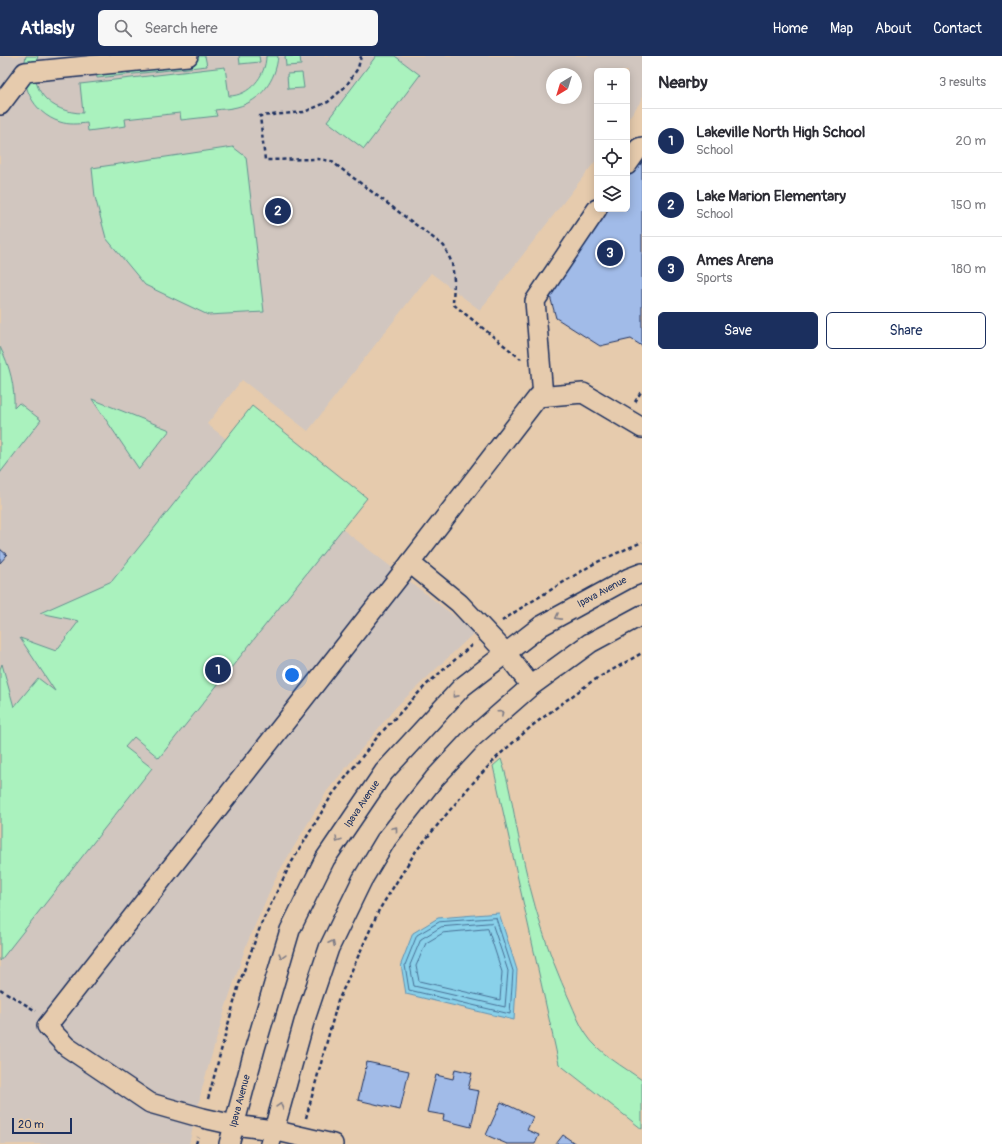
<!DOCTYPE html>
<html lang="en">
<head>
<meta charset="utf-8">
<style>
  body { margin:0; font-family:Pangolin,sans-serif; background:#f7f7f7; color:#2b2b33 }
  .controls { position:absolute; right:12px; top:12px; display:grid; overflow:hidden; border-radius:6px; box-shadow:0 2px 10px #0003 }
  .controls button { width:36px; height:36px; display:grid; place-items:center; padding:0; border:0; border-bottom:1px solid #e1e1e2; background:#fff; color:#2b2b33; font:20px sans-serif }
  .compass { position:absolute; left:546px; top:12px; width:36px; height:36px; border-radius:50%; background:#fff; box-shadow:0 2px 10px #0003; rotate:218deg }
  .scale { position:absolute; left:12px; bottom:10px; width:60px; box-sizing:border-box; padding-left:4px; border:2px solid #1b2f5e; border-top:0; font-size:11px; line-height:14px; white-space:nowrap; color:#1b2f5e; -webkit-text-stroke:3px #e6cbad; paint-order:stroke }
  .you { position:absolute; left:292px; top:619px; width:14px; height:14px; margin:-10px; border:3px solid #fff; border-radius:50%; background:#1a73e8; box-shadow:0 0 0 6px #1a73e833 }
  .badge { display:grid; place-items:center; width:26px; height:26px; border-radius:50%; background:#1b2f5e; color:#fff; font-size:13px; font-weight:700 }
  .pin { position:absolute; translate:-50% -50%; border:2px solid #fff; box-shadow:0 1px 4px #0006 }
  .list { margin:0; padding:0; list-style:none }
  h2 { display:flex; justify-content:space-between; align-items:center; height:52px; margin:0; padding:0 16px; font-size:17px }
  h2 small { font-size:13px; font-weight:400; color:#7c7c81 }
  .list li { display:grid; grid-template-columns:26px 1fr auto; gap:12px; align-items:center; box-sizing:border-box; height:64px; padding:0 16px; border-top:1px solid #e1e1e2 }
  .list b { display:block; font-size:15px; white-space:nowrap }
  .list p { margin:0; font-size:13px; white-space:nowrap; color:#7c7c81 }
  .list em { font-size:13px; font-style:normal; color:#7c7c81 }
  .actions { display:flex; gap:8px; padding:12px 16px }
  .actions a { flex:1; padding:9px 0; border:1px solid #1b2f5e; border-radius:6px; text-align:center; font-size:14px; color:#1b2f5e }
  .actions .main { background:#1b2f5e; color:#fff }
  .icon { flex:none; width:22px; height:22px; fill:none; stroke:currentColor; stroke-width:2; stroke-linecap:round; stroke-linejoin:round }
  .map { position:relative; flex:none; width:642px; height:1088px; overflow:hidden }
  header { display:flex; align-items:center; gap:24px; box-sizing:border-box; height:56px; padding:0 20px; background:#1b2f5e; color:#fff }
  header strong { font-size:19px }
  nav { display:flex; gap:22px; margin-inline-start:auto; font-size:14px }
  .search { width:280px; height:36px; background:#f7f7f7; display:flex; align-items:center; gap:10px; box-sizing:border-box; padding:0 14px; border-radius:6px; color:#7c7c81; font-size:15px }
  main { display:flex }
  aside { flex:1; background:#fff }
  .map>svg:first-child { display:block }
</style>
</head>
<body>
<header>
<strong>Atlasly</strong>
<div class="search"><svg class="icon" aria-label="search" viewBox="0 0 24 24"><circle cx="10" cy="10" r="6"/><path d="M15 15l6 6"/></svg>Search here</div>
<nav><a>Home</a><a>Map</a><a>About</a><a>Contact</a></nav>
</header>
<main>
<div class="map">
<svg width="642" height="1088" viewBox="0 0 642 1088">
  <rect width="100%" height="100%" fill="#e6cbad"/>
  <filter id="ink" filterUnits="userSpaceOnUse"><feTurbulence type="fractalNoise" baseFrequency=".025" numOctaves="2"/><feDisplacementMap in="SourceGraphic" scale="8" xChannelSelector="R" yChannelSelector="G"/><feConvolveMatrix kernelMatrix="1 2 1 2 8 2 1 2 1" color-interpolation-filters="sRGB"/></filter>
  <g filter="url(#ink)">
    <path fill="#d1c6bf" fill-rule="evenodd" d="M0,0H642V44L627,64V15H597V103L480,254L431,217L308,375L242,324L207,368L475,576L396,651L327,735L276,821L246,890L226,950L203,1029L189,1088H0ZM552,18H576V42H552Z"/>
    <g fill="#aaf2be" stroke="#62908e">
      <path d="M26,0H38C26,33 51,57 83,57L80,28L225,11L229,40C249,40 266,20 266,0H278C276,24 261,45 237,51C230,53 222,53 215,54L217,60L181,64L180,57L125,63L126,70L88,75L87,67C78,68 69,69 60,66C32,57 19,27 26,0Z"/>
      <polygon points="94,0 205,0 207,10 97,22"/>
      <polygon points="239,0 259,0 260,6 240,8"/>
      <polygon points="285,0 300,0 301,9 286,10"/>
      <polygon points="376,0 395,0 420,19 364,93 327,65"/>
      <polygon points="302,17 304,32 288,33 287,18"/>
      <polygon points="233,91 246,101 264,256 208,259 145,229 106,182 95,141 92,112"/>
      <path d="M0,291C10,310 15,331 14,352L19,347L41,364L0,417Z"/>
      <polygon points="92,343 170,374 139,413"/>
      <polygon points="252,350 367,442 159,702 134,681 125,691 152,712 0,905 0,613 2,608 14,651 38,622 55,635 20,582 56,595 79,565 40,557 112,525"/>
      <path d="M501,703C511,732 514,762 521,792C532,845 547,896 570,945C575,956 579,968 586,978C598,997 624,1011 642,1024V1073L559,1008L493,710Z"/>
    </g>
    <polygon fill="#89d1ea" stroke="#5d90b2" points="499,857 517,914 514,964 406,938 401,908 413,877 438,862"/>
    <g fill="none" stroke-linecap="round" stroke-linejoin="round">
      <g stroke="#477096" stroke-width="1">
        <polygon points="496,862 513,915 510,958 409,934 405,909 417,879 439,866"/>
        <polygon points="492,867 508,915 505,951 414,930 410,909 421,883 441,871"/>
        <polygon points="488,873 502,916 500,944 419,925 416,910 426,887 443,877"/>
      </g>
    </g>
    <g fill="#a1bbe8" stroke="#1b2f5e">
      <polygon points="642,101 642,290 631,283 600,290 556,262 550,240 604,153 627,153 627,116"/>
      <polygon points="0,493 7,499 0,507"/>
      <polygon points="367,1006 409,1015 400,1054 358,1044"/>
      <polygon points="455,1013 472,1017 468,1033 479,1035 471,1071 443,1064 444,1059 427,1056 436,1019 453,1023"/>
      <polygon points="501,1046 533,1061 527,1074 539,1079 535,1088 507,1088 486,1079"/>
      <polygon points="563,1079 576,1088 556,1088"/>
    </g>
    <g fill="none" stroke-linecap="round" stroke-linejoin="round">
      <defs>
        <g id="minor">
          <polyline points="0,49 25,16 188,0"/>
          <polyline points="627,109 639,92 642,91"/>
          <polyline points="543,340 535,245 597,153"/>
          <polyline points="410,507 459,547 506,597 531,630"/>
          <polyline points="229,1088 255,992 290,874 325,803 384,716 462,631 541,570 629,522 642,517"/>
          <polyline points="270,1088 304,966 329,892 362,824 386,784 434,723 473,681 531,630 590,587 642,559"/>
          <polyline points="333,1088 273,1074 234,1069 203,1062 150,1047 67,991 47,970 410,507 538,341 583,337 642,372"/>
        </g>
      </defs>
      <use href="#minor" stroke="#1b2f5e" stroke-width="22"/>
      <g stroke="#1b2f5e" stroke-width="2.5" stroke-dasharray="4 3" stroke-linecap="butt">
        <polyline points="361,0 358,12 346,30 328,46 304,56 260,60 265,104 318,103 331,105 444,190 452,207 454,224 453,248 521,303"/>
        <polyline points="635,346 642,334"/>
        <polyline points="502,565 521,552 595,507 642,486"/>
        <polyline points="0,933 36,955"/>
        <polyline points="208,1043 239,928 262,866 290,809 332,739 379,679 426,629 473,588"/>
        <polyline points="306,1062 338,945 379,854 416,795 470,730 499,699 533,669 591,626 642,597"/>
        <polyline points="196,1088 198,1081"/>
      </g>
      <use href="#minor" stroke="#e6cbad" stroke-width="19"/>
    </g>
    <defs><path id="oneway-chevron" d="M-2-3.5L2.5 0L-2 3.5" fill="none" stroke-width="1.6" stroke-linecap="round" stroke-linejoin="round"/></defs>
    <g stroke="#807d86">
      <use href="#oneway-chevron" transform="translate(558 561) rotate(152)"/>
      <use href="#oneway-chevron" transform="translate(455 639) rotate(132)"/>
      <use href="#oneway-chevron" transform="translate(501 657) rotate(-42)"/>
      <use href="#oneway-chevron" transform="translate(395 773) rotate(-52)"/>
      <use href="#oneway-chevron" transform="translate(338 784) rotate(124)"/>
      <use href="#oneway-chevron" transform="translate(332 887) rotate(-64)"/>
      <use href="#oneway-chevron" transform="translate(282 900) rotate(106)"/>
      <use href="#oneway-chevron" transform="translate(280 1050) rotate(-74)"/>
    </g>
  </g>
  <g text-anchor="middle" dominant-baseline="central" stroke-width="4" stroke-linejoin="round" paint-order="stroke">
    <g font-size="10" fill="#1b2f5e" stroke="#e6cbad">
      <text transform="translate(602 536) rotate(-28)">Ipava Avenue</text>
      <text transform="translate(362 748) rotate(-56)">Ipava Avenue</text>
      <text transform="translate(240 1045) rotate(-75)">Ipava Avenue</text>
    </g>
  </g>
</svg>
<div class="controls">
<button>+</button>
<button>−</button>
<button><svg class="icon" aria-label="locate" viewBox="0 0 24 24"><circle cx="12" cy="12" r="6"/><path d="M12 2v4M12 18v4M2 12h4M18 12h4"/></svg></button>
<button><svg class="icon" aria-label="layers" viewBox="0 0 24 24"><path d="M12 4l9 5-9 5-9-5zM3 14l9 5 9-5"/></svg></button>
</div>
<svg class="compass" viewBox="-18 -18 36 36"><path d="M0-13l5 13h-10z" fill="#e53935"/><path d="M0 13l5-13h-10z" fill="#7c7c81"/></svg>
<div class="scale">20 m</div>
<div class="you"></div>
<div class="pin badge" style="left:218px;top:614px">1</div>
<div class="pin badge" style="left:278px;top:155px">2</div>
<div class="pin badge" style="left:610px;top:197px">3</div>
</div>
<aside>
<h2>Nearby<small>3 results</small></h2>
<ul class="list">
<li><span class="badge">1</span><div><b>Lakeville North High School</b><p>School</p></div><em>20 m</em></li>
<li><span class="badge">2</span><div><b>Lake Marion Elementary</b><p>School</p></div><em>150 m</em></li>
<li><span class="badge">3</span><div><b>Ames Arena</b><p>Sports</p></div><em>180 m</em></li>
</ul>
<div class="actions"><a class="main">Save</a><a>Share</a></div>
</aside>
</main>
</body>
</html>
